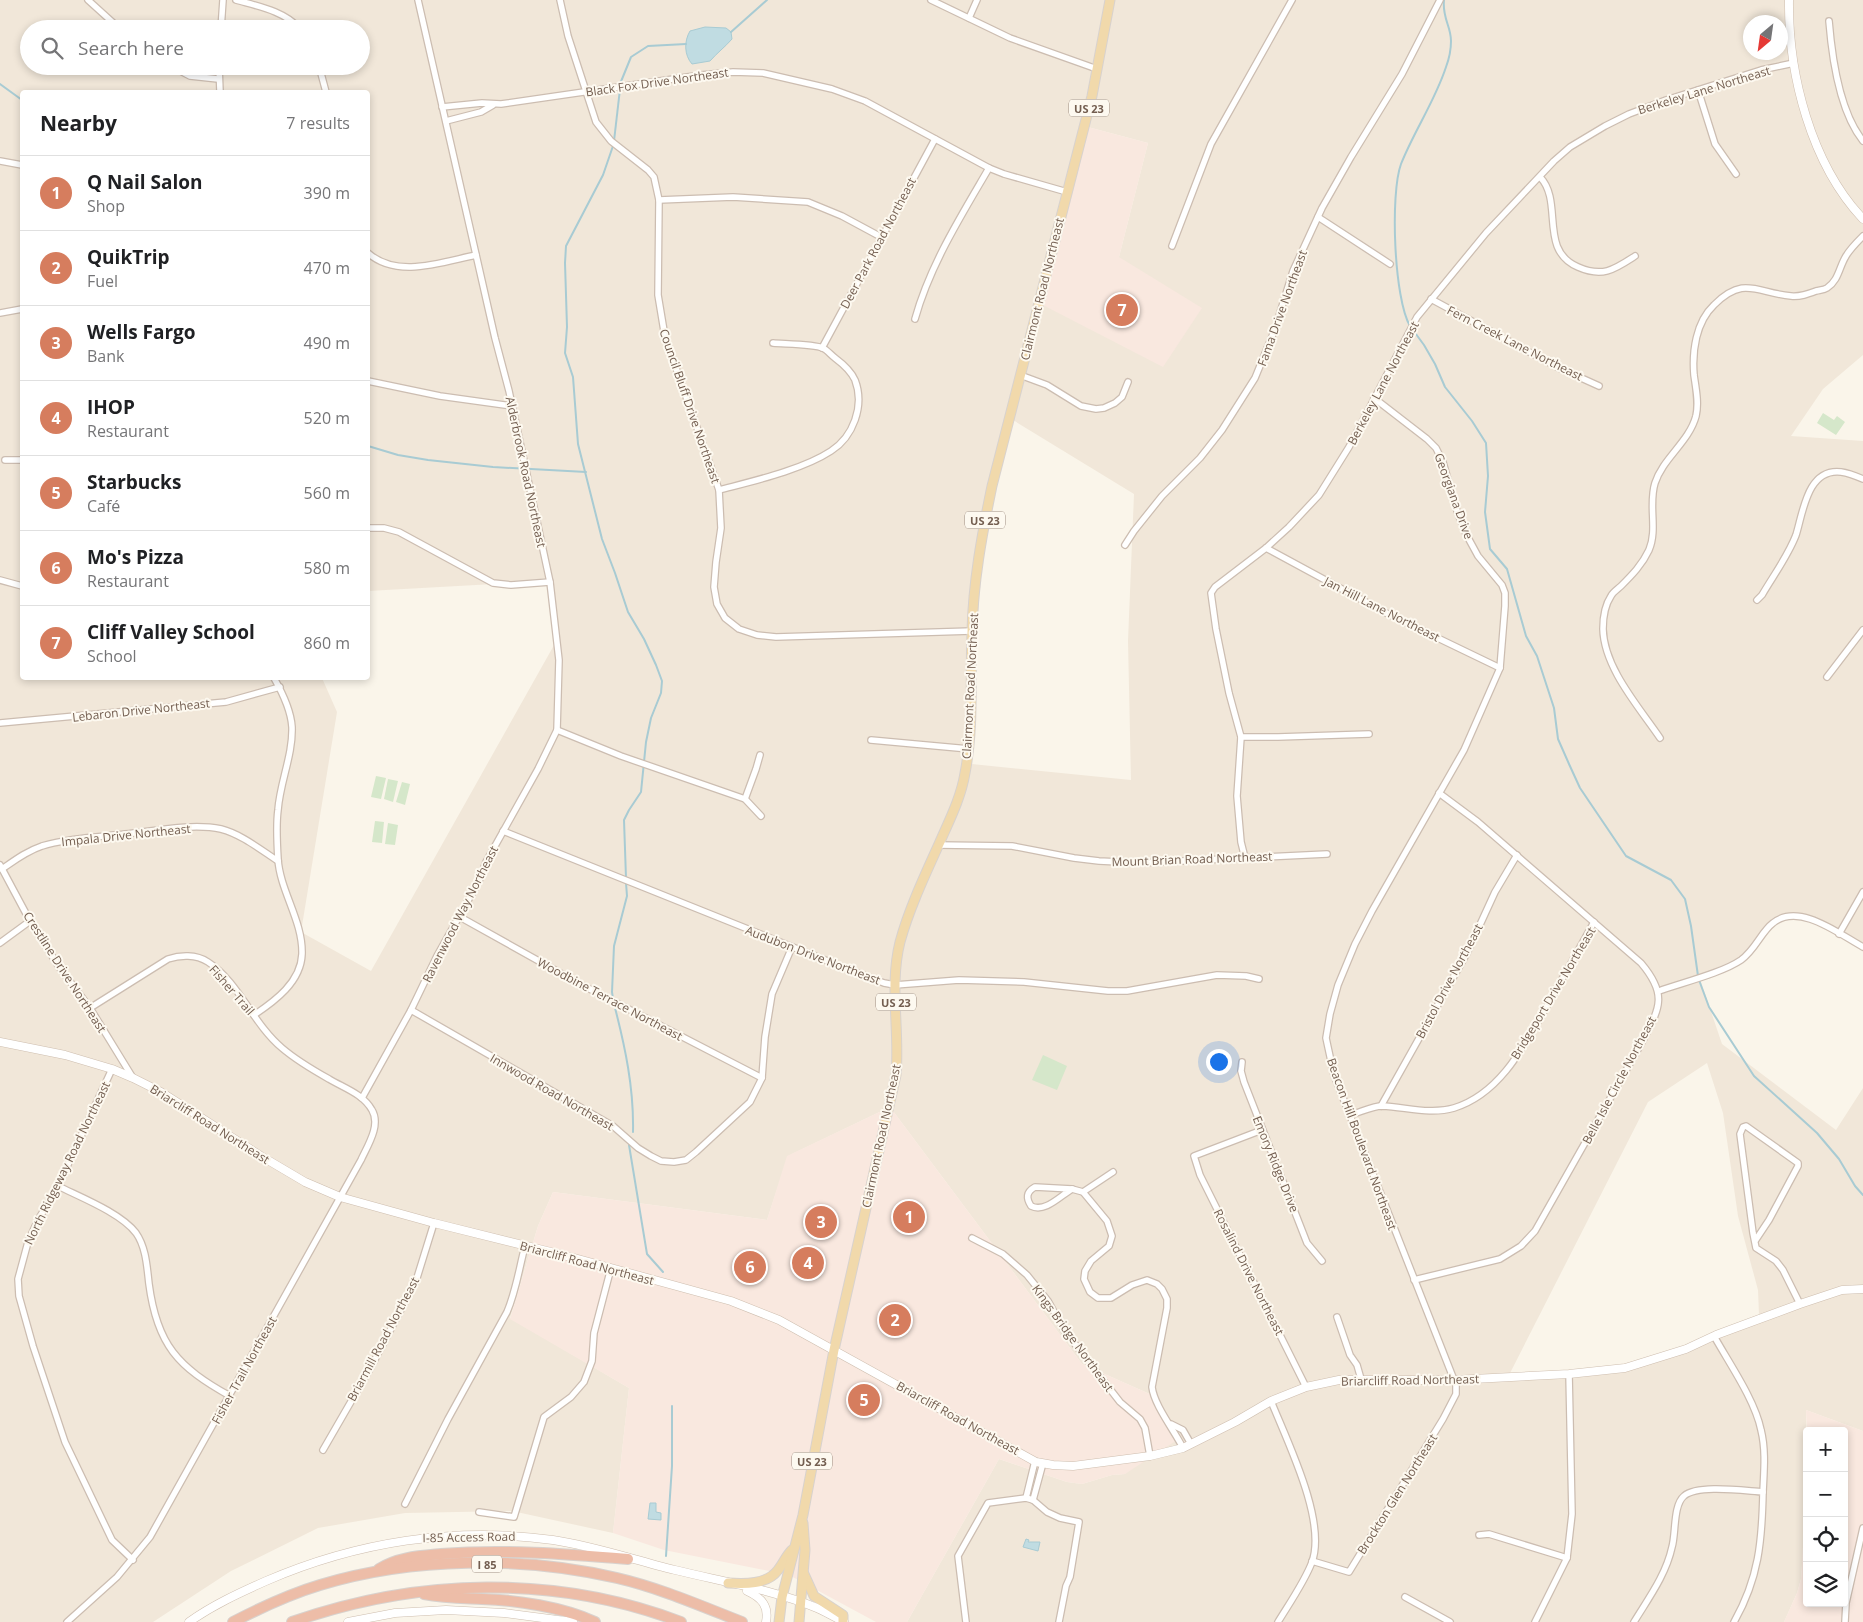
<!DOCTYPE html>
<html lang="en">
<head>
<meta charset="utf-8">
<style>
  body { margin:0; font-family:"Open Sans",sans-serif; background:#f2f2f2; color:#202124 }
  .controls { position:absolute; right:15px; bottom:15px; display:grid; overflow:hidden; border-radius:5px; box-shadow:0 2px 8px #0003 }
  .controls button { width:45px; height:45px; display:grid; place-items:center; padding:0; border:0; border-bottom:1px solid #e0e0e0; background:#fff; color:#202124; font:25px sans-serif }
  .compass { position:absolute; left:1743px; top:15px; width:45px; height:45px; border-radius:50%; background:#fff; box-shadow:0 2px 8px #0003; rotate:209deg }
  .you { position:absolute; left:1218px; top:1061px; width:18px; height:18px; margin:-12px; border:4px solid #fff; border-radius:50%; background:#1a73e8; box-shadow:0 0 0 8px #1a73e833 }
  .badge { display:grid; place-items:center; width:32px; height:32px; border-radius:50%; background:#d67d5e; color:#fff; font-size:16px; font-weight:700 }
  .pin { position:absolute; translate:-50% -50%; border:2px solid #fff; box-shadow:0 1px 5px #0006 }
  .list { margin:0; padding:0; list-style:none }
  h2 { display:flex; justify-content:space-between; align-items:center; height:65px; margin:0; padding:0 20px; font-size:21px }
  h2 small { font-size:16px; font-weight:400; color:#757577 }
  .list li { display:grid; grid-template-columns:32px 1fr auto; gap:15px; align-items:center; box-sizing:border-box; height:75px; padding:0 20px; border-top:1px solid #e0e0e0 }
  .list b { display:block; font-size:19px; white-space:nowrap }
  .list p { margin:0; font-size:16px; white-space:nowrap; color:#757577 }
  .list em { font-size:16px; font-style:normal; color:#757577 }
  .icon { flex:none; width:28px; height:28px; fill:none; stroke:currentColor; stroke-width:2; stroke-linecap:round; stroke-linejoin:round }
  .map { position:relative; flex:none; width:1863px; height:1622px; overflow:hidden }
  .search { position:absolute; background:#fff; box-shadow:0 2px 8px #0003; left:20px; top:20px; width:350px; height:55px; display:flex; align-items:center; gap:12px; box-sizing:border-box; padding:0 18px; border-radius:28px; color:#757577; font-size:19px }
  .panel { position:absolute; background:#fff; box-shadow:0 2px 8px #0003; left:20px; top:90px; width:350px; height:590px; border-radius:5px }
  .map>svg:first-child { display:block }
</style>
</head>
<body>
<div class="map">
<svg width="1863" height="1622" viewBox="0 0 1863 1622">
  <rect width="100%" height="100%" fill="#faf5ea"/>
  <path fill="#f1e7d9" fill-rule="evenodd" d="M0,0H1863V355L1823,389L1791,436L1863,441V945L1797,913L1775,920L1740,957L1699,976L1722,1044L1836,1130L1863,1088V1431L1806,1410L1807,1484L1801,1579L1797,1593L1784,1622H907L999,1459L1067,1482L1082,1484L1112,1475L1125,1474L1152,1395L1082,1364L890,1107L788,1156L767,1220L553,1192L538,1226L510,1318L629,1388L613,1533L512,1511L405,1513L318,1528L231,1571L153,1622H0ZM1750,22H1780V52H1750ZM29,29H361V66H29ZM22,92H368V591L494,584L550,578L558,638L371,971L301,932L337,712L322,678H22ZM1084,126L1148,143L1119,257ZM1008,417L1134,494L1128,641L1131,780L962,763L977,629L984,535L996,451ZM1707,1063L1723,1113L1738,1216L1758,1290L1759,1315L1642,1365L1508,1377L1648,1102Z"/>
  <g fill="#f9e8df">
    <polygon points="1084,126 1148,143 1119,257 1202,308 1163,367 1037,302"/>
    <polygon points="890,1107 1082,1364 1152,1395 1180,1438 1125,1474 1112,1475 1082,1484 1067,1482 999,1459 907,1622 876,1622 789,1575 664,1550 613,1533 629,1388 510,1319 538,1226 553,1192 767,1220 787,1156"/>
    <polygon points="1806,1410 1863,1431 1863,1622 1784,1622 1797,1593 1801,1579 1807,1484 1807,1603 1844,1603 1844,1431 1807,1431 1807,1433"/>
  </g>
  <g fill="#d5e7ca">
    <polygon points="1823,413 1834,420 1837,416 1845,422 1836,435 1817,423"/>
    <polygon points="376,776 386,778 381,799 371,797"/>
    <polygon points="388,779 398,781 393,802 384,799"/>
    <polygon points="402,782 410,784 405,805 396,802"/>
    <polygon points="375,821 384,822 382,843 372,842"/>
    <polygon points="388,823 398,825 395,845 385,844"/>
    <polygon points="1043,1055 1067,1066 1057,1090 1032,1080"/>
  </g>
  <g fill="#c0dce2" stroke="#a8cbd3">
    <path d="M705,27L726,28L731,32L732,39C725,47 717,53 710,61L692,64C684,55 684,41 690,31Z"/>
    <polygon points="650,1503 656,1503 656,1512 661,1513 661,1520 648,1519"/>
    <polygon points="1026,1539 1029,1540 1028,1542 1040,1542 1038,1551 1023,1547"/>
  </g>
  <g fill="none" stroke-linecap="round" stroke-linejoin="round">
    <g stroke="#a8cbd3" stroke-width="2">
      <polyline points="731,32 767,0"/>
      <polyline points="0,84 22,100"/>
      <polyline points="620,84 631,57 648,46 686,44"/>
      <polyline points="614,141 620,89"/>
      <polyline points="613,146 603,175 566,246 565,263 567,327 565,353 573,377 578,444 602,539 615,573 628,612 644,639 656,665 662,681 661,693 651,718 646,742 641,792 629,810 624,820 626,878"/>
      <path d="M1410,326C1394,299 1390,194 1401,164C1414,131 1435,101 1446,67C1449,59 1451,49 1451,41C1451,26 1442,18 1444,0"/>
      <polyline points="1413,330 1424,345 1435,364 1445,387 1472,421 1486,443 1488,476 1485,512 1490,549 1507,569 1526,636 1537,656 1554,708 1558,739 1569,764 1580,788 1626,856 1671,880 1685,899 1691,926 1698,976"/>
      <polyline points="368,446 398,455 428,460 493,467 586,472"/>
      <polyline points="1699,980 1709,1007 1754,1076 1817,1133 1839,1159 1855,1186 1863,1195"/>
      <polyline points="613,999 612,992 614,946 627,896 626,883"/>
      <path d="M614,1004C625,1046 634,1088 633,1132"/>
      <polyline points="629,1145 647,1254 663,1272"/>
      <polyline points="666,1556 672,1466 672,1406"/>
    </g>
    <defs>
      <g id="street">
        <polyline points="88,0 120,29"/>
        <path d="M236,0C257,6 285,11 300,29"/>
        <polyline points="560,0 568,36 596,122 611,141 648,170 654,177 659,200 658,295 665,337 719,490 721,528 716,562 714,587 717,604 725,618 739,629 757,635 776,637 972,631"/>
        <polyline points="931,0 1010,38 1097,69"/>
        <polyline points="969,18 977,0"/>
        <path d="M1829,21C1832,58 1839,111 1863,141"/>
        <polyline points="221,29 223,0"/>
        <polyline points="171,66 190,76 218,79"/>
        <polyline points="219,66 220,92"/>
        <polyline points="319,66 326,92"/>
        <polyline points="1698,90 1715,144 1736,174"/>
        <polyline points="442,107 482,103 501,104 701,75 733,72 763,73 832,89 865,101 989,168 1004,174 1067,192"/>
        <polyline points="446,121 481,112 493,105"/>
        <polyline points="0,161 22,165"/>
        <path d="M1540,177C1564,202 1538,250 1578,267C1603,278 1615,269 1635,256"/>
        <polyline points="659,200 733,197 808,202 842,216 881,237"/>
        <polyline points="1318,217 1390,264"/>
        <polyline points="1172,246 1211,144 1292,0"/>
        <path d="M368,253C397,279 442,262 476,255"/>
        <polyline points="1431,299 1557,367 1599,386"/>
        <polyline points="0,313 22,309"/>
        <path d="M915,319C930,265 961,216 989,168"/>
        <polyline points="822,348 935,139"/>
        <polyline points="1020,375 1047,385 1081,406 1096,409 1104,408 1115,403 1122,397 1128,382"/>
        <polyline points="368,381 440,396 512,406"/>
        <polyline points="5,460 22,460"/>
        <path d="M719,490C753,481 802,470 831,451C853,437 865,406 855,380C851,371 843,364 835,358C831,355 827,350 823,348C814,344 785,344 773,343"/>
        <polyline points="368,528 384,528 399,532 493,583 511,585 550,582"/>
        <polyline points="1125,545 1134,531 1162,496 1200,458 1222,430 1255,378 1275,329 1293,271 1322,208 1351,157 1402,74 1440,0"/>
        <polyline points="1266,548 1388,614 1500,668"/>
        <polyline points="0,580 22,586"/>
        <path d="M1757,600L1762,595C1773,576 1788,556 1796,535C1803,513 1807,468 1841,472C1848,473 1856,476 1863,479"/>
        <polyline points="1827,677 1863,630"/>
        <polyline points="0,723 226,702 280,687"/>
        <polyline points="557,730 621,756 745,799 761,816"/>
        <polyline points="1241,737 1278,737 1369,734"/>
        <path d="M1660,738C1639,707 1604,668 1603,629C1603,619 1605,605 1611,596C1613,592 1618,589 1621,586C1632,575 1642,565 1649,550C1658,529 1648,505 1655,483C1663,458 1689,442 1696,416C1699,403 1696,389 1694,375C1692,351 1696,322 1714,305C1744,275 1757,293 1791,296C1800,297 1808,294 1816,291C1820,290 1824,290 1827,288C1839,280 1839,267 1846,256C1850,249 1857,242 1863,236"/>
        <polyline points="871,740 969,749"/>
        <polyline points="745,799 756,769 760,755"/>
        <polyline points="503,831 845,968 884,983 895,985 959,980 1024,982 1108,991 1127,991 1217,975 1246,976 1259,979"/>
        <polyline points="938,845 1012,846 1074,858 1099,861 1139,863 1327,854"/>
        <polyline points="1245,858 1241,842 1237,796 1241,737 1229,693 1216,629 1211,593 1215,587 1266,548 1289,527 1319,495 1349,447 1417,317 1486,233 1554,161 1570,147 1605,126 1629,114 1666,100 1761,70 1794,63"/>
        <polyline points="0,865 30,921 59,967 90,1008 133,1078"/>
        <path d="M2,869C15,860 27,851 42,846C69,838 98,837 125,834C154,831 192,823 221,829C241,834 261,850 278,861"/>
        <polyline points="460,917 580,984 762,1078"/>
        <polyline points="1839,934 1863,892"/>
        <polyline points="0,943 30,921"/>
        <path d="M1659,991C1681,983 1722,973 1741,960C1756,949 1761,932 1773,923C1799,902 1839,934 1863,947"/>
        <polyline points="411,1010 613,1126 638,1148 651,1156 661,1161 674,1162 686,1160 696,1152 750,1102 762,1078 765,1037 772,994 792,947"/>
        <path d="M254,1015C275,1001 301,982 302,954C303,921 280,891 278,859C277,843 276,825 278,810C280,782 293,755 292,727C291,711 282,692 274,678"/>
        <polyline points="1242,1062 1241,1071 1244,1082 1307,1243 1322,1261"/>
        <polyline points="112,1069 58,1186 38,1220 28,1242 18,1279 19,1296 33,1346 65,1442 112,1540 133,1560"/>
        <polyline points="362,1098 411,1010 437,956 479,881 486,862 538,769 557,730 559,660 550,582 509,391 495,338 418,0"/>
        <polyline points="1381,1106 1467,953 1495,892 1517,855"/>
        <path d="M1349,1115C1359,1113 1372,1106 1382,1106C1406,1107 1430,1115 1454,1108C1503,1093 1527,1040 1551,999C1565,973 1580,948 1594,922"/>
        <polyline points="1262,1130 1194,1156 1200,1175 1306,1387"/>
        <path d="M58,1186C80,1197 121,1213 136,1233C146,1247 147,1267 149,1284C157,1345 178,1367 230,1396"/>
        <path d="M1035,1187L1072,1189C1060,1196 1045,1213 1031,1206C1026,1198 1026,1192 1035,1187Z"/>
        <path d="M1072,1189L1083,1192L1107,1221L1112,1236L1109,1246L1091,1261L1085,1271L1084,1279L1090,1292L1098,1298H1111L1132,1285L1147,1280L1157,1284L1162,1289L1167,1299V1308L1152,1387C1154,1405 1174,1430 1183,1448"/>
        <polyline points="1083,1192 1113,1172"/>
        <polyline points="972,1238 1003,1254 1027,1275 1048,1301 1064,1330 1120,1402 1140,1419 1145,1428 1150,1456"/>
        <polyline points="1755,1241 1769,1220 1798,1166 1798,1163 1746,1126 1743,1127 1740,1134 1753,1233 1756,1248 1776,1261 1783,1270 1800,1304"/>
        <path d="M1414,1280L1500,1259L1521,1246L1535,1231L1641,1044C1659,1009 1669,996 1641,963L1478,822L1439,793"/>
        <polyline points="1337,1317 1350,1355 1357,1365 1361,1379"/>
        <path d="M1714,1336C1729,1363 1755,1400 1761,1430C1766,1450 1764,1471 1763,1492"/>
        <path d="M1271,1401C1287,1441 1327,1521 1312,1562C1305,1581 1289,1604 1278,1622"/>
        <polyline points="1171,1424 1183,1430 1191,1444"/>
        <polyline points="323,1450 371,1367 416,1281 434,1223"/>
        <polyline points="1026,1498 1035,1461"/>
        <polyline points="1033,1500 1043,1463"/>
        <path d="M405,1504L448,1419L507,1312C516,1291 519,1269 525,1246"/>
        <polyline points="479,1512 514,1517 544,1417 571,1397 584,1382 592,1361 594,1333 611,1268"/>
        <polyline points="1479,1535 1489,1534 1567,1558"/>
        <polyline points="1312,1561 1349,1572 1443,1419 1456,1394 1456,1385 1334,1075 1326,1038 1330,1014 1338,985 1355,944 1372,911 1464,750 1500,668 1505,606 1505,593 1502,585 1478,556 1466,534 1457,511 1443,462 1436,448 1427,439 1374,398"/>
        <polyline points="1405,1597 1450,1622"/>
        <path d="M67,1622L117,1577L150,1537L361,1160C368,1145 381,1125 372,1110C363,1094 344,1088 329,1079C313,1070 296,1060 282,1048C253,1024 239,982 208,962C196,954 180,955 168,959L90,1008"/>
        <polyline points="966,1622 958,1556 988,1503 1026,1498 1033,1500 1047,1512 1060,1518 1079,1522 1070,1577 1066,1586 1059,1622"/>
        <polyline points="1535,1622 1567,1558 1572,1514 1569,1374"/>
        <path d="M1634,1622C1648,1599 1666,1575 1672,1547C1676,1534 1673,1505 1684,1496C1698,1484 1745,1491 1763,1492C1762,1541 1759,1578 1734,1622"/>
        <polyline points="1845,1622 1846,1603 1863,1528"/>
      </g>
      <g id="secondary">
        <path d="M1789,0C1788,74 1811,164 1863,219"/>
        <polyline points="0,1042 65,1055 112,1069 133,1078 161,1092 261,1156 305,1182 340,1197 434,1223 567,1256 731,1301 779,1320 1036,1462 1053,1465 1073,1466 1150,1456 1183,1448 1235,1422 1271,1401 1306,1387 1339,1380 1454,1380 1569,1374 1625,1368 1686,1349 1716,1335 1800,1304 1842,1290 1863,1289"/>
        <path d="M747,1591C762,1598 769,1606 766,1622"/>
        <path d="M189,1622C213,1605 239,1593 266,1581C356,1542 455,1526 553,1540C594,1546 634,1560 675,1570C720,1581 774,1590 817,1608C826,1612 835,1617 844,1622"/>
        <polyline points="348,1622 395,1613 446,1610 504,1613 573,1622"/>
      </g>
      <g id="primary">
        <polyline points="804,1574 814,1596 843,1615 843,1622"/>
        <path d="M728,1583C744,1584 767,1585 778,1570C783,1564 786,1556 792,1550"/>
        <path d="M779,1622L782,1597L803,1515L834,1350L896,1075C900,1031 889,986 900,942C909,909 925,875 939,844C949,821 961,798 965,773C974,727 970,679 972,632C973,583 982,534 992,486L1092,96L1110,0"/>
        <polyline points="799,1622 805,1550 803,1523"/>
      </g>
      <g id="highway">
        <path d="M379,1569C398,1557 420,1556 441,1554C504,1549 566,1554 628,1559"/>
        <path d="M424,1594C444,1598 462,1598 482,1599C517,1600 562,1607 595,1622"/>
        <path d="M233,1622C260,1608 290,1594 320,1585C412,1557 523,1556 617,1578C660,1588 701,1606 742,1622"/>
        <path d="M292,1622C418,1578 555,1574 681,1622"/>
      </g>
    </defs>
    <use href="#street" stroke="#ccbdb1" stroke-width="8"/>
    <use href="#secondary" stroke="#cebeaf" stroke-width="9"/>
    <use href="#primary" stroke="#d8d2ce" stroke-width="11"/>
    <use href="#highway" stroke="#d8d2ce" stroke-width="12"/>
    <use href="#street" stroke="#fff" stroke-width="5.5"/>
    <use href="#secondary" stroke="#fff" stroke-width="8"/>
    <use href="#primary" stroke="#f1d9ab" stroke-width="9"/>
    <use href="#highway" stroke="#edbda8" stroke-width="10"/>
  </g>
  <g text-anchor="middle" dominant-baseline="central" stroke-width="4" stroke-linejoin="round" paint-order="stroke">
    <g fill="#fdf9f0" stroke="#9c8c80" stroke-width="1">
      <rect x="1069" y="99.5" width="40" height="17" rx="4"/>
      <rect x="965" y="511.5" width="40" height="17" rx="4"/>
      <rect x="876" y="993.5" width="40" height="17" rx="4"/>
      <rect x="792" y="1452.5" width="40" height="17" rx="4"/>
      <rect x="472" y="1555.5" width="30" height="17" rx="4"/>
    </g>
    <g font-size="11" font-weight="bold" fill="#735e50">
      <text x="1089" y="108">US 23</text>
      <text x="985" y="520">US 23</text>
      <text x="896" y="1002">US 23</text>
      <text x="812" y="1461">US 23</text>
      <text x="487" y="1564">I 85</text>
    </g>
    <g font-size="12" fill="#735e50" stroke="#fdf9f0">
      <text transform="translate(657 82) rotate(-8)">Black Fox Drive Northeast</text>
      <text transform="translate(1704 90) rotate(-17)">Berkeley Lane Northeast</text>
      <text transform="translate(878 243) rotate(-62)">Deer Park Road Northeast</text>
      <text transform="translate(1042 289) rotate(-76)">Clairmont Road Northeast</text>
      <text transform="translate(1282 308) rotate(-70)">Fama Drive Northeast</text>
      <text transform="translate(1515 343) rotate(27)">Fern Creek Lane Northeast</text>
      <text transform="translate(1383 383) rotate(-62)">Berkeley Lane Northeast</text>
      <text transform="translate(690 406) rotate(71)">Council Bluff Drive Northeast</text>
      <text transform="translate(526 472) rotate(78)">Alderbrook Road Northeast</text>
      <text transform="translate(1454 496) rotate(70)">Georgiana Drive</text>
      <text transform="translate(1382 609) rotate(27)">Jan Hill Lane Northeast</text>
      <text transform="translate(970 686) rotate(-87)">Clairmont Road Northeast</text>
      <text transform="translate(141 710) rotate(-6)">Lebaron Drive Northeast</text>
      <text transform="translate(126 835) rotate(-6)">Impala Drive Northeast</text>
      <text transform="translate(1192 859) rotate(-2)">Mount Brian Road Northeast</text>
      <text transform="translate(460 914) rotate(-63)">Ravenwood Way Northeast</text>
      <text transform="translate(813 955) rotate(21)">Audubon Drive Northeast</text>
      <text transform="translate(65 972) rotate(57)">Crestline Drive Northeast</text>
      <text transform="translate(1449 981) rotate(-62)">Bristol Drive Northeast</text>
      <text transform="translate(232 990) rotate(49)">Fisher Trail</text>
      <text transform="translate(1553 993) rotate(-59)">Bridgeport Drive Northeast</text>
      <text transform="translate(610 999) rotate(28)">Woodbine Terrace Northeast</text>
      <text transform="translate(1619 1080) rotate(-62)">Belle Isle Circle Northeast</text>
      <text transform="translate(552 1092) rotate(30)">Innwood Road Northeast</text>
      <text transform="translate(210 1124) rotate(32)">Briarcliff Road Northeast</text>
      <text transform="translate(881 1136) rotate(-78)">Clairmont Road Northeast</text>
      <text transform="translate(1362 1144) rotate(70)">Beacon Hill Boulevard Northeast</text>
      <text transform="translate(67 1163) rotate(-64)">North Ridgeway Road Northeast</text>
      <text transform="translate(1276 1164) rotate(68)">Emory Ridge Drive</text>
      <text transform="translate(587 1263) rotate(15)">Briarcliff Road Northeast</text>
      <text transform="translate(1249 1272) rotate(63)">Rosalind Drive Northeast</text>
      <text transform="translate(1073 1338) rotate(54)">Kings Bridge Northeast</text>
      <text transform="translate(383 1339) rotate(-62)">Briarmill Road Northeast</text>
      <text transform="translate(244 1370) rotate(-61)">Fisher Trail Northeast</text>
      <text transform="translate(1410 1380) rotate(-1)">Briarcliff Road Northeast</text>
      <text transform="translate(958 1418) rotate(29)">Briarcliff Road Northeast</text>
      <text transform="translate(1397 1494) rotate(-58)">Brockton Glen Northeast</text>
      <text transform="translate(469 1537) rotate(-1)">I-85 Access Road</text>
    </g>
  </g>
</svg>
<div class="controls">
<button>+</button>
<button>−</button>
<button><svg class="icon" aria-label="locate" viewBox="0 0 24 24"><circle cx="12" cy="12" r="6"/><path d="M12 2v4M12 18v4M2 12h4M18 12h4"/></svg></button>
<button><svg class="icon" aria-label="layers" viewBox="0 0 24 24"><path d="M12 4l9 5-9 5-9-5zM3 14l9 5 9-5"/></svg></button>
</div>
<svg class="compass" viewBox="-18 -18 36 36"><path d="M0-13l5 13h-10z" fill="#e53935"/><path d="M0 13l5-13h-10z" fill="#757577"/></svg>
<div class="you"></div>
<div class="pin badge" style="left:909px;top:1217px">1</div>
<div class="pin badge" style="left:895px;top:1320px">2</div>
<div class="pin badge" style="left:821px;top:1222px">3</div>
<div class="pin badge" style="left:808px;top:1263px">4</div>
<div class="pin badge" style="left:864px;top:1400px">5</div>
<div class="pin badge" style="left:750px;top:1267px">6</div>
<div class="pin badge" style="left:1122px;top:310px">7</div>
<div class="search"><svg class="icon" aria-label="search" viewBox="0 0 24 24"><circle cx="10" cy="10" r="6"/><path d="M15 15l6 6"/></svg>Search here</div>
<section class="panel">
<h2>Nearby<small>7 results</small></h2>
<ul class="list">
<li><span class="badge">1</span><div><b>Q Nail Salon</b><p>Shop</p></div><em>390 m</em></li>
<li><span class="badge">2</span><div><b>QuikTrip</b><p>Fuel</p></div><em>470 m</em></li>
<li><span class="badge">3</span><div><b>Wells Fargo</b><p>Bank</p></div><em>490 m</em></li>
<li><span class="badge">4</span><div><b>IHOP</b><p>Restaurant</p></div><em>520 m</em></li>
<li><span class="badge">5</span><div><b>Starbucks</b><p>Café</p></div><em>560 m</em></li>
<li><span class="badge">6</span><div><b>Mo's Pizza</b><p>Restaurant</p></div><em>580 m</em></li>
<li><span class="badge">7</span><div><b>Cliff Valley School</b><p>School</p></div><em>860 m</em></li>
</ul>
</section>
</div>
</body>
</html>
